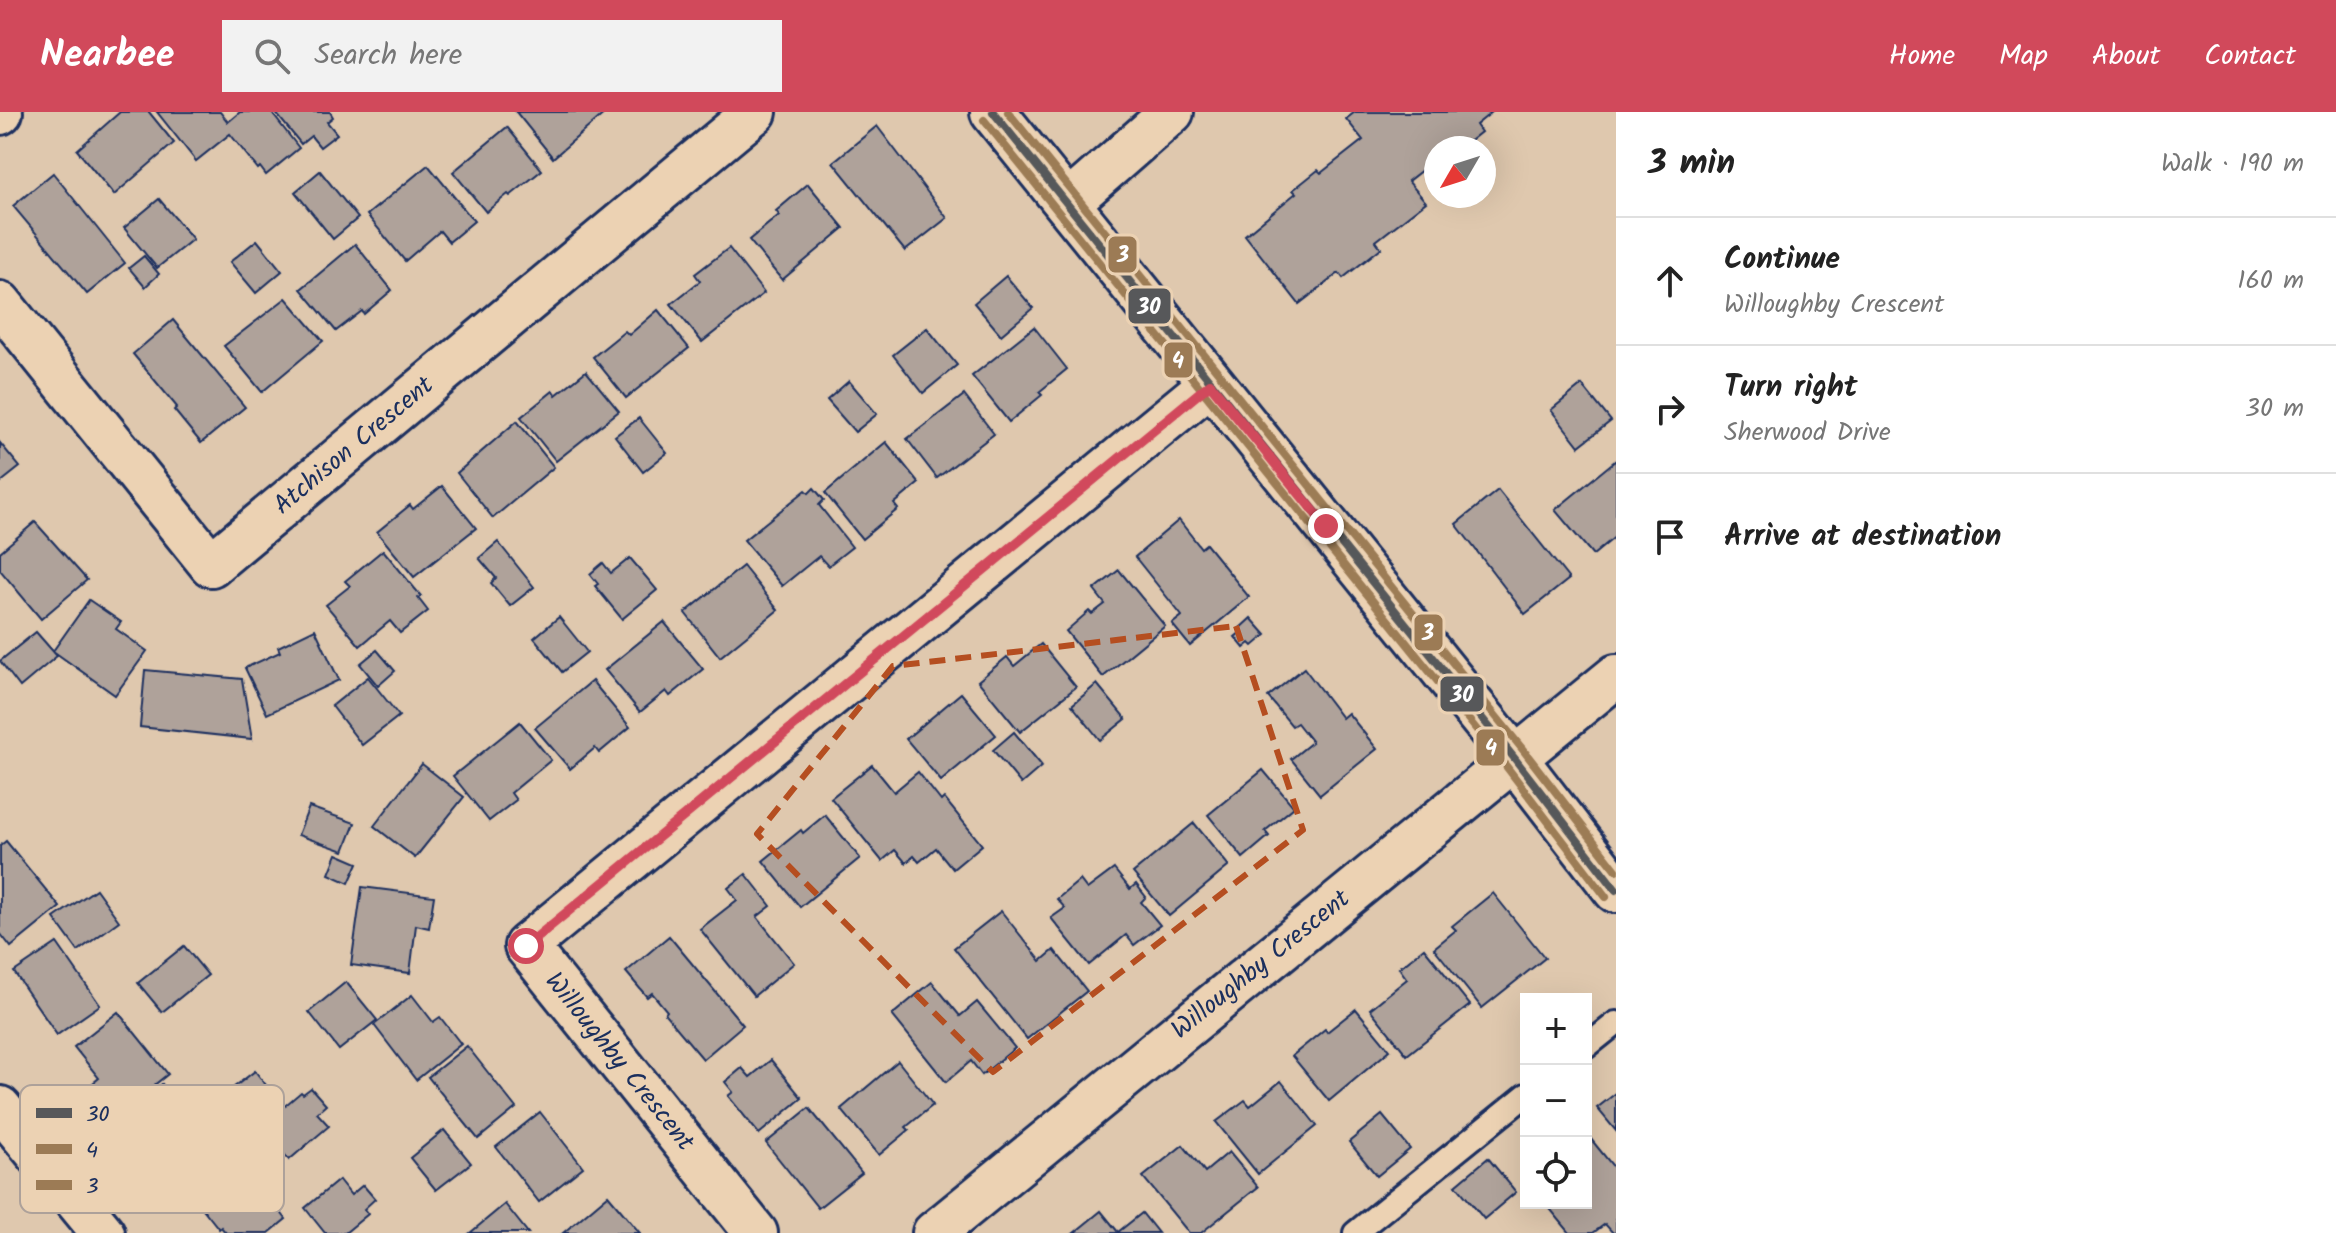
<!DOCTYPE html>
<html lang="en">
<head>
<meta charset="utf-8">
<style>
  body { margin:0; font-family:Kalam,sans-serif; background:#f2f2f2; color:#222 }
  .controls { position:absolute; right:24px; bottom:24px; display:grid; overflow:hidden; border-radius:0px; box-shadow:0 8px 32px #0002 }
  .controls button { width:72px; height:72px; display:grid; place-items:center; padding:0; border:0; border-bottom:2px solid #e0e0e0; background:#fff; color:#222; font:40px sans-serif }
  .compass { position:absolute; left:1424px; top:24px; width:72px; height:72px; border-radius:50%; background:#fff; box-shadow:0 8px 32px #0002; rotate:231deg }
  .stop { position:absolute; width:24px; height:24px; margin:-18px; border:6px solid #d1495b; border-radius:50%; background:#fff }
  .stop.end { background:#d1495b; border-color:#fff; box-shadow:0 2px 8px #0008 }
  .list { margin:0; padding:0; list-style:none }
  h2 { display:flex; justify-content:space-between; align-items:center; height:104px; margin:0; padding:0 32px; font-size:34px }
  h2 small { font-size:26px; font-weight:400; color:#767676 }
  .list li { display:grid; grid-template-columns:52px 1fr auto; gap:24px; align-items:center; box-sizing:border-box; height:128px; padding:0 32px; border-top:2px solid #e0e0e0 }
  .list b { display:block; font-size:30px; white-space:nowrap }
  .list p { margin:0; font-size:26px; white-space:nowrap; color:#767676 }
  .list em { font-size:26px; font-style:normal; color:#767676 }
  .icon { flex:none; width:44px; height:44px; fill:none; stroke:currentColor; stroke-width:2; stroke-linecap:round; stroke-linejoin:round }
  .map { position:relative; flex:none; width:1616px; height:1121px; overflow:hidden }
  header { display:flex; align-items:center; gap:48px; box-sizing:border-box; height:112px; padding:0 40px; background:#d1495b; color:#fff }
  header strong { font-size:38px }
  nav { display:flex; gap:44px; margin-inline-start:auto; font-size:28px }
  .search { width:560px; height:72px; background:#f2f2f2; display:flex; align-items:center; gap:20px; box-sizing:border-box; padding:0 28px; border-radius:0px; color:#767676; font-size:30px }
  main { display:flex }
  aside { flex:1; background:#fff }
  .map>svg:first-child { display:block }
</style>
</head>
<body>
<header>
<strong>Nearbee</strong>
<div class="search"><svg class="icon" aria-label="search" viewBox="0 0 24 24"><circle cx="10" cy="10" r="6"/><path d="M15 15l6 6"/></svg>Search here</div>
<nav><a>Home</a><a>Map</a><a>About</a><a>Contact</a></nav>
</header>
<main>
<div class="map">
<svg width="1616" height="1121" viewBox="0 0 1616 1121">
  <rect width="100%" height="100%" fill="#dfc8ae"/>
  <filter id="ink" filterUnits="userSpaceOnUse"><feTurbulence type="fractalNoise" baseFrequency=".0125" numOctaves="2"/><feDisplacementMap in="SourceGraphic" scale="16" xChannelSelector="R" yChannelSelector="G"/><feConvolveMatrix kernelMatrix="1 2 1 2 8 2 1 2 1" color-interpolation-filters="sRGB"/></filter>
  <g filter="url(#ink)">
    <g fill="#afa29a" stroke="#1b2f5e" stroke-width="2">
      <polygon points="120,0 149,0 174,31 114,83 77,38"/>
      <polygon points="157,0 220,0 228,10 240,0 271,0 299,36 266,63 260,55 258,57 230,22 196,49"/>
      <polygon points="275,0 330,0 333,5 327,10 337,22 320,35 311,24 301,32"/>
      <polygon points="516,0 606,0 553,46"/>
      <polygon points="1355,0 1492,0 1476,13 1481,20 1461,36 1436,36 1436,47 1408,69 1426,90 1376,129 1381,136 1343,166 1339,161 1299,192 1245,123 1296,81 1293,78 1318,58 1321,61 1363,28 1346,7"/>
      <polygon points="877,14 947,106 905,139 833,50"/>
      <polygon points="507,15 542,58 510,84 508,82 486,100 453,60"/>
      <polygon points="428,53 474,109 449,130 440,119 405,149 367,103"/>
      <polygon points="320,59 358,106 333,127 295,80"/>
      <polygon points="53,61 125,151 87,182 13,94"/>
      <polygon points="808,72 844,116 782,168 749,128 779,103 776,99"/>
      <polygon points="159,87 193,127 157,156 124,116"/>
      <polygon points="257,128 282,159 256,181 230,150"/>
      <polygon points="355,132 392,178 364,202 362,199 336,219 301,177"/>
      <polygon points="729,136 764,181 702,230 671,192 700,169 695,162"/>
      <polygon points="144,144 159,162 145,175 129,156"/>
      <polygon points="1006,164 1033,196 1001,223 974,191"/>
      <polygon points="286,186 323,229 262,280 224,234"/>
      <polygon points="658,198 689,236 626,286 593,245 625,219 629,223"/>
      <polygon points="173,208 245,295 201,331 174,298 177,295 133,242"/>
      <polygon points="1034,215 1067,257 1039,280 1042,283 1009,310 972,264"/>
      <polygon points="927,216 957,253 923,281 893,243"/>
      <polygon points="586,259 619,299 556,349 521,305 553,279 556,283"/>
      <polygon points="849,269 877,302 855,320 827,288"/>
      <polygon points="1582,273 1611,309 1579,334 1551,298"/>
      <polygon points="964,283 994,322 937,366 907,327"/>
      <polygon points="639,306 667,341 643,360 615,324"/>
      <polygon points="517,309 554,355 493,406 457,361"/>
      <polygon points="886,330 919,371 894,392 898,397 862,427 825,381"/>
      <polygon points="0,331 20,355 0,371"/>
      <polygon points="1616,348 1616,424 1593,443 1555,398"/>
      <polygon points="442,374 476,416 414,465 377,420 410,393 413,397"/>
      <polygon points="814,376 824,388 819,393 852,435 828,454 819,444 782,474 744,428 806,378 809,381"/>
      <polygon points="1498,378 1569,467 1525,502 1456,412"/>
      <polygon points="1179,408 1201,436 1206,432 1249,485 1190,534 1172,512 1182,504 1135,445"/>
      <polygon points="35,410 87,468 41,507 0,458 0,440"/>
      <polygon points="498,430 534,475 510,494 491,471 496,466 479,446"/>
      <polygon points="383,438 421,484 418,486 428,499 400,521 390,509 360,534 326,493 350,474 345,469"/>
      <polygon points="630,446 657,478 622,507 595,474 598,472 590,462 603,451 611,461"/>
      <polygon points="743,454 778,498 720,545 685,501"/>
      <polygon points="1119,458 1165,514 1103,565 1066,519 1089,499 1092,502 1105,492 1094,478"/>
      <polygon points="89,488 121,510 116,517 147,539 115,583 53,539"/>
      <polygon points="559,505 587,540 562,560 534,526"/>
      <polygon points="1251,506 1266,523 1253,534 1250,531 1244,536 1235,525 1241,520 1239,517"/>
      <polygon points="664,510 703,557 670,584 666,579 640,600 605,558"/>
      <polygon points="315,517 339,568 267,602 245,556 280,540 278,535"/>
      <polygon points="36,520 57,544 20,575 0,549"/>
      <polygon points="1041,532 1076,575 1020,620 978,569 1007,545 1014,554"/>
      <polygon points="377,538 395,559 378,574 360,552"/>
      <polygon points="1304,556 1342,606 1348,601 1377,637 1320,683 1291,647 1312,630 1297,611 1292,614 1268,585"/>
      <polygon points="145,558 242,567 252,627 140,615"/>
      <polygon points="368,565 399,604 362,633 332,594"/>
      <polygon points="592,569 630,615 599,641 595,636 570,657 535,616"/>
      <polygon points="1097,572 1126,607 1100,628 1072,593"/>
      <polygon points="961,581 996,623 941,669 906,627"/>
      <polygon points="520,610 551,648 511,681 516,688 489,709 453,664"/>
      <polygon points="1014,620 1042,654 1021,672 993,638"/>
      <polygon points="422,652 464,685 415,746 374,714"/>
      <polygon points="872,653 894,680 918,660 941,689 944,686 982,733 953,757 936,736 919,750 914,744 906,751 895,738 882,749 831,686"/>
      <polygon points="1263,658 1294,695 1265,719 1269,724 1243,746 1208,703"/>
      <polygon points="309,695 355,711 344,739 298,723"/>
      <polygon points="825,703 860,746 800,795 763,749 801,718 803,721"/>
      <polygon points="1194,711 1229,754 1169,804 1133,761"/>
      <polygon points="6,729 60,795 11,835 0,821 0,734"/>
      <polygon points="337,742 358,751 349,771 329,762"/>
      <polygon points="1114,757 1130,777 1136,772 1146,785 1141,790 1160,813 1134,833 1126,823 1089,853 1051,806 1065,796 1057,787 1080,768 1087,777"/>
      <polygon points="746,762 771,794 757,805 794,851 754,884 700,817 737,788 728,776"/>
      <polygon points="362,775 434,784 429,816 416,813 410,861 351,853"/>
      <polygon points="96,777 119,809 78,839 54,806"/>
      <polygon points="1493,781 1545,846 1482,896 1434,836 1456,818 1452,814"/>
      <polygon points="1001,799 1041,849 1054,838 1087,879 1027,927 954,836"/>
      <polygon points="669,824 743,913 703,947 665,902 667,899 652,881 647,885 626,860"/>
      <polygon points="57,831 100,893 57,923 14,860"/>
      <polygon points="184,834 208,863 162,900 138,871"/>
      <polygon points="1424,836 1470,893 1407,943 1370,897 1407,867 1399,856"/>
      <polygon points="346,870 377,908 339,938 309,900"/>
      <polygon points="932,870 960,904 977,890 1015,936 982,963 971,949 946,970 892,903"/>
      <polygon points="412,883 433,910 440,905 461,932 416,968 374,913"/>
      <polygon points="1356,897 1390,938 1329,989 1292,944 1325,917 1327,920"/>
      <polygon points="118,900 168,962 118,1002 93,971 99,966 74,935"/>
      <polygon points="467,934 516,996 478,1027 428,965"/>
      <polygon points="771,948 802,986 759,1022 728,984 733,980 725,970 742,956 750,965"/>
      <polygon points="898,949 933,993 906,1015 909,1018 879,1043 841,997"/>
      <polygon points="255,959 281,992 242,1024 215,990"/>
      <polygon points="1281,969 1317,1014 1258,1062 1216,1010 1245,988 1250,994"/>
      <polygon points="162,972 213,1034 174,1067 124,1004"/>
      <polygon points="311,976 326,993 317,1001 329,1014 289,1048 261,1014 301,980 303,982"/>
      <polygon points="1616,981 1616,1019 1597,996"/>
      <polygon points="809,996 862,1061 818,1096 766,1031"/>
      <polygon points="540,1000 583,1055 539,1090 496,1035"/>
      <polygon points="1382,1003 1410,1037 1377,1064 1349,1030"/>
      <polygon points="444,1018 471,1051 436,1078 410,1046"/>
      <polygon points="1586,1021 1616,1058 1616,1121 1613,1121 1605,1112 1593,1121 1570,1121 1546,1092 1586,1091"/>
      <polygon points="1183,1033 1205,1060 1229,1040 1258,1075 1201,1121 1189,1121 1143,1065"/>
      <polygon points="238,1046 286,1107 269,1121 226,1121 221,1115 219,1117 192,1083"/>
      <polygon points="1488,1046 1516,1080 1484,1107 1456,1073"/>
      <polygon points="339,1068 351,1083 363,1073 375,1087 364,1097 368,1102 345,1121 325,1121 305,1096"/>
      <polygon points="608,1083 640,1121 563,1121"/>
      <polygon points="505,1092 528,1121 470,1121"/>
      <polygon points="1101,1099 1118,1120 1142,1101 1158,1121 1074,1121"/>
    </g>
    <g fill="none" stroke-linecap="round" stroke-linejoin="round">
      <defs>
        <g id="service">
          <polyline points="1586,935 1616,911"/>
          <polyline points="1355,1121 1526,983"/>
        </g>
        <g id="minor">
          <polyline points="0,1 1,0"/>
          <polyline points="1067,92 1172,0"/>
          <polyline points="0,191 211,453 755,0"/>
          <polyline points="0,996 103,1121"/>
          <polyline points="756,1121 526,834 1210,272"/>
          <polyline points="934,1121 1616,564"/>
        </g>
        <polyline id="tertiary" points="993,0 1515,647 1616,778"/>
      </defs>
      <use href="#service" stroke="#1b2f5e" stroke-width="28"/>
      <use href="#minor" stroke="#1b2f5e" stroke-width="48"/>
      <use href="#tertiary" stroke="#1b2f5e" stroke-width="50"/>
      <use href="#service" stroke="#ecd2b3" stroke-width="22"/>
      <use href="#minor" stroke="#ecd2b3" stroke-width="42"/>
      <use href="#tertiary" stroke="#ecd2b3" stroke-width="44"/>
      <defs>
        <polyline id="bus-1" points="993,0 1515,647 1616,778"/>
        <polyline id="bus-2" points="984,8 1506,654 1606,785"/>
        <polyline id="bus-3" points="1008,0 1524,639 1616,758"/>
      </defs>
      <use href="#bus-1" stroke="#ecd2b3" stroke-width="14"/>
      <use href="#bus-2" stroke="#ecd2b3" stroke-width="14"/>
      <use href="#bus-3" stroke="#ecd2b3" stroke-width="14"/>
      <use href="#bus-1" stroke="#57585a" stroke-width="8"/>
      <use href="#bus-2" stroke="#9c7b55" stroke-width="8"/>
      <use href="#bus-3" stroke="#9c7b55" stroke-width="8"/>
    </g>
  </g>
  <g fill="none" stroke-linecap="round" stroke-linejoin="round" filter="url(#ink)">
    <polyline stroke="#d1495b" stroke-width="10" points="526,834 1210,272 1326,414"/>
  </g>
  <path fill="none" stroke="#b54e20" stroke-width="6" stroke-dasharray="16 10" stroke-linejoin="round" d="M1236,514L1303,718L993,960L757,722L893,554Z"/>
  <g text-anchor="middle" dominant-baseline="central" stroke-width="6" stroke-linejoin="round" paint-order="stroke">
    <g font-size="26" fill="#1b2f5e" stroke="#ecd2b3">
      <text transform="translate(354 334) rotate(-40)">Atchison Crescent</text>
      <text transform="translate(1261 853) rotate(-39)">Willoughby Crescent</text>
      <text transform="translate(619 950) rotate(51)">Willoughby Crescent</text>
    </g>
  </g>
  <rect x="20" y="973" width="264" height="128" rx="12" fill="#ecd2b3" stroke="#ada19a" stroke-width="2"/>
  <rect x="36" y="996" width="36" height="10" fill="#57585a"/>
  <rect x="36" y="1032" width="36" height="10" fill="#9c7b55"/>
  <rect x="36" y="1068" width="36" height="10" fill="#9c7b55"/>
  <g font-size="22" fill="#1b2f5e">
    <text x="86" y="1009">30</text>
    <text x="86" y="1045">4</text>
    <text x="86" y="1081">3</text>
  </g>
  <g stroke="#ecd2b3" stroke-width="3">
    <rect x="1107" y="123" width="31" height="39" rx="8" fill="#9c7b55"/>
    <rect x="1127" y="175" width="45" height="38" rx="8" fill="#57585a"/>
    <rect x="1163" y="229" width="31" height="38" rx="8" fill="#9c7b55"/>
    <rect x="1413" y="501" width="31" height="39" rx="8" fill="#9c7b55"/>
    <rect x="1439" y="563" width="46" height="38" rx="8" fill="#57585a"/>
    <rect x="1475" y="616" width="31" height="39" rx="8" fill="#9c7b55"/>
  </g>
  <g font-size="22" text-anchor="middle" font-weight="bold" fill="#fff">
    <text x="1123" y="150">3</text>
    <text x="1149" y="202">30</text>
    <text x="1178" y="256">4</text>
    <text x="1428" y="528">3</text>
    <text x="1462" y="590">30</text>
    <text x="1491" y="643">4</text>
  </g>
</svg>
<div class="controls">
<button>+</button>
<button>−</button>
<button><svg class="icon" aria-label="locate" viewBox="0 0 24 24"><circle cx="12" cy="12" r="6"/><path d="M12 2v4M12 18v4M2 12h4M18 12h4"/></svg></button>
</div>
<svg class="compass" viewBox="-18 -18 36 36"><path d="M0-13l5 13h-10z" fill="#e53935"/><path d="M0 13l5-13h-10z" fill="#767676"/></svg>
<div class="stop" style="left:526px;top:834px"></div>
<div class="stop end" style="left:1326px;top:414px"></div>
</div>
<aside>
<h2>3 min<small>Walk · 190 m</small></h2>
<ul class="list">
<li><svg class="icon" aria-label="ahead" viewBox="0 0 24 24"><path d="M12 20V5M6 11l6-6 6 6"/></svg><div><b>Continue</b><p>Willoughby Crescent</p></div><em>160 m</em></li>
<li><svg class="icon" aria-label="right" viewBox="0 0 24 24"><path d="M7 20v-9h11M14 6l5 5-5 5"/></svg><div><b>Turn right</b><p>Sherwood Drive</p></div><em>30 m</em></li>
<li><svg class="icon" aria-label="arrive" viewBox="0 0 24 24"><path d="M6 21V4h12l-3 4 3 4H6"/></svg><div><b>Arrive at destination</b></div></li>
</ul>
</aside>
</main>
</body>
</html>
